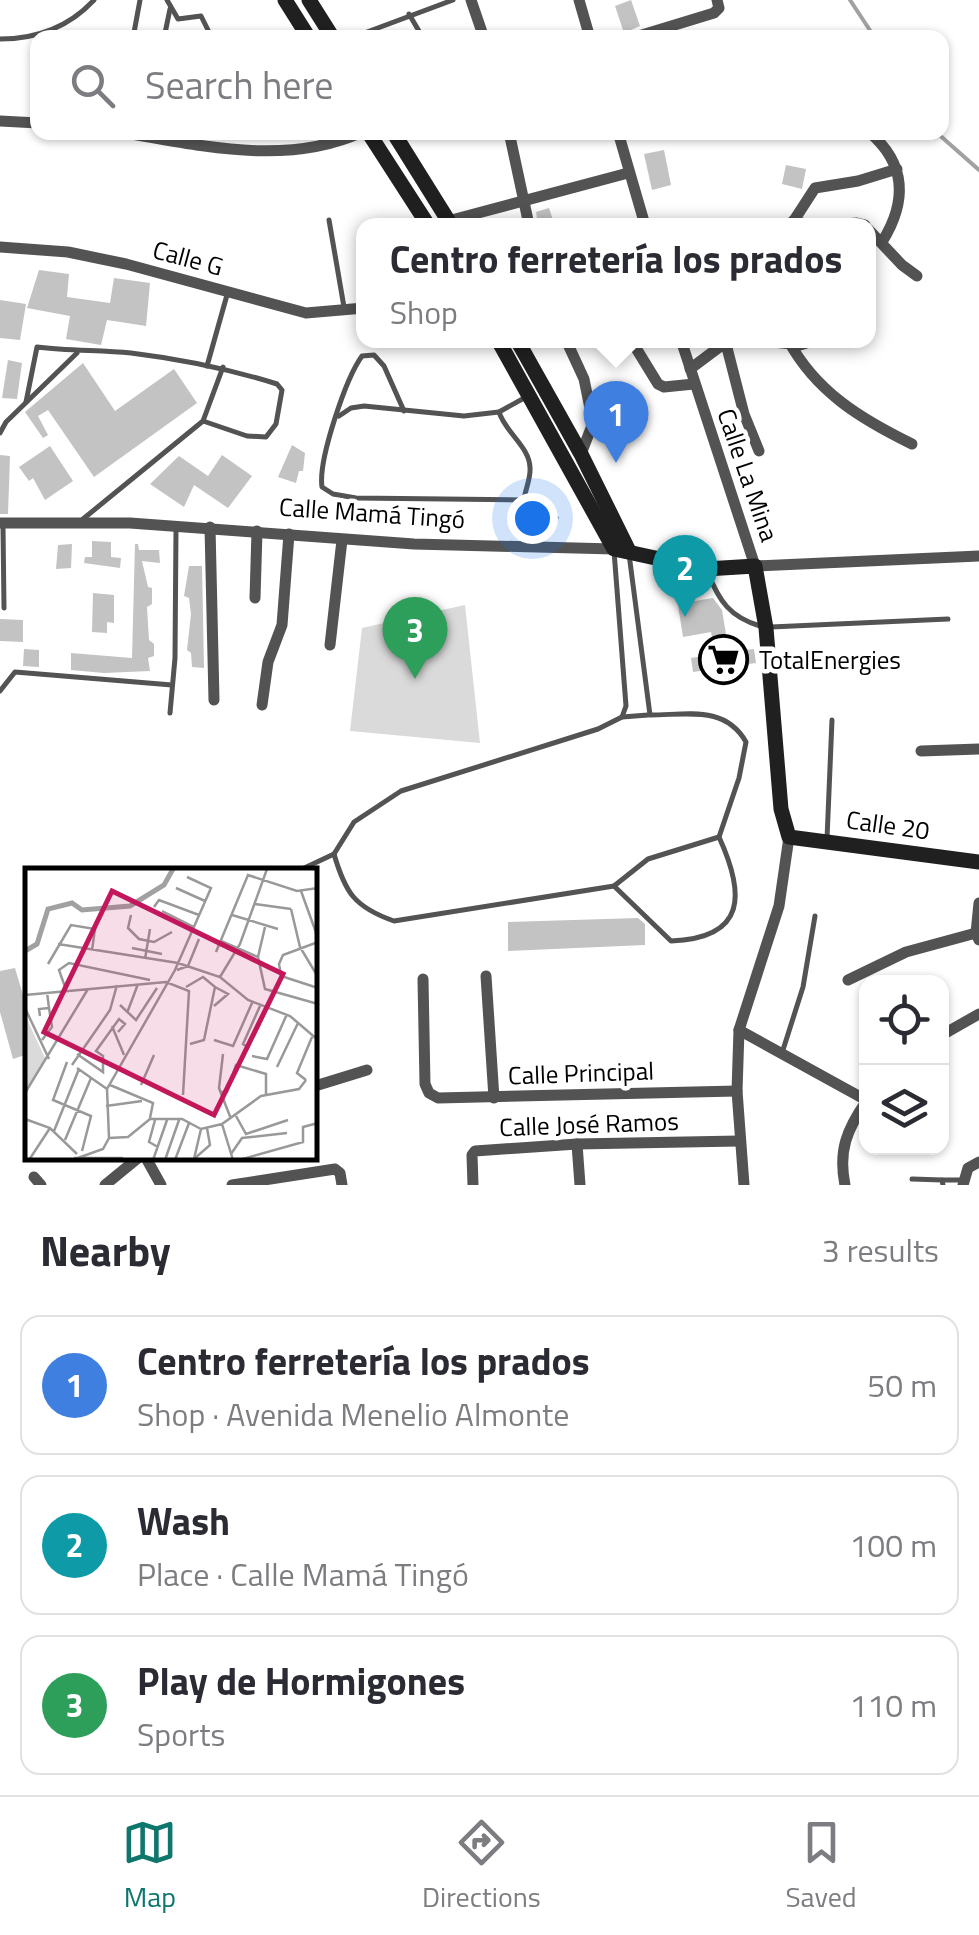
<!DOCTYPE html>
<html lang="en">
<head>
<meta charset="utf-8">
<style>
  body { margin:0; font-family:"Titillium Web",sans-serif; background:#f2f2f3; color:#2b2b33 }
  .controls { position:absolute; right:30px; bottom:30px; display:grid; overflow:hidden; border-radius:20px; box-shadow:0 2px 8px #0004 }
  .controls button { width:90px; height:90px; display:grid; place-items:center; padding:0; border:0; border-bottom:2px solid #e1e1e2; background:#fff; color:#2b2b33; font:50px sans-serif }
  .you { position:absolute; left:532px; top:518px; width:35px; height:35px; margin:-25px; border:8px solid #fff; border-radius:50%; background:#1a73e8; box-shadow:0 0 0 15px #1a73e833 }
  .badge { display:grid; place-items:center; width:65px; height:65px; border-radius:50%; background:#0f766e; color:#fff; font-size:32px; font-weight:700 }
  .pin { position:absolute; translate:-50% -82px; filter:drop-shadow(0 2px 5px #0008) }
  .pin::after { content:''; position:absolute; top:52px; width:35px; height:30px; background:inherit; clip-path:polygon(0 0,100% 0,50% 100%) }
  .popup { position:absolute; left:356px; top:218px; width:520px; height:130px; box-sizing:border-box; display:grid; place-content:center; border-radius:20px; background:#fff; filter:drop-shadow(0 2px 8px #0005); font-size:32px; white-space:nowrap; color:#7c7c81 }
  .popup b { font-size:38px; color:#2b2b33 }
  .popup::after { content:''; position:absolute; left:50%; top:100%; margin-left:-20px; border:20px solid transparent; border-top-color:#fff }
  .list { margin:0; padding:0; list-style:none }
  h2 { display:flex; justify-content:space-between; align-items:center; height:130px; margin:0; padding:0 40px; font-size:42px }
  h2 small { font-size:32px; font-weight:400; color:#7c7c81 }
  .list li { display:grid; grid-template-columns:65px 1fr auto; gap:30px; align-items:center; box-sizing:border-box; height:140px; margin:0 20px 20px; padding:0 20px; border:2px solid #e1e1e2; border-radius:20px }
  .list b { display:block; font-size:38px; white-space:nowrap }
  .list p { margin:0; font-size:32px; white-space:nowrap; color:#7c7c81 }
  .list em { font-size:32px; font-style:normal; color:#7c7c81 }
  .icon { flex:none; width:55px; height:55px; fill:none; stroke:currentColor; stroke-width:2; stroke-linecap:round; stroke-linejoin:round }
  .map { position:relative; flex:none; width:979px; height:1185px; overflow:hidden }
  .search { position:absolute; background:#fff; box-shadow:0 2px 8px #0004; left:30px; right:30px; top:30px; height:110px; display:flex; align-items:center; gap:25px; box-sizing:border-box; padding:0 35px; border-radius:20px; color:#7c7c81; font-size:38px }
  .sheet { height:610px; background:#fff }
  nav { display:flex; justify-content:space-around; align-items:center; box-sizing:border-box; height:140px; border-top:2px solid #e1e1e2; background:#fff; font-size:28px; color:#7c7c81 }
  nav a { display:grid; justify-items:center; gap:5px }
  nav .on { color:#0f766e }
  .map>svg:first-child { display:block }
</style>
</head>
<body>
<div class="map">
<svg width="979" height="1185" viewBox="0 0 979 1185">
  <rect width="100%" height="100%" fill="#fff"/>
  <polygon fill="#dadada" points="465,605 480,743 350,731 362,628"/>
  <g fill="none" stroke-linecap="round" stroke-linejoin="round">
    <g stroke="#a1a1a1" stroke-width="4">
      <polyline points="850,0 875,38"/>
      <polyline points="936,132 979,170"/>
    </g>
  </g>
  <g fill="#c3c3c3">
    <polygon points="631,0 640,26 624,33 615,6"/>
    <polygon points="664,150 671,185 652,190 644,154"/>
    <polygon points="786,165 806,169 802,189 782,184"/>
    <polygon points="549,208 555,226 538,226 536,212"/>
    <polygon points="39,270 69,274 67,297 110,303 114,278 150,283 146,326 107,320 101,345 66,339 70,316 27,308"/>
    <polygon points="0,300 26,304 20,340 0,338"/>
    <polygon points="8,360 22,363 17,399 2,398"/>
    <polygon points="83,363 115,411 174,369 197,403 94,477 48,410 38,416 48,435 43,438 25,412"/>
    <polygon points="292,445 305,453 303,471 299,471 296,483 278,477"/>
    <polygon points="50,446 73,481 45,500 33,478 29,481 19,467"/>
    <polygon points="0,455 10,456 8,514 0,514"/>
    <polygon points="222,455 252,476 228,508 194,485 184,507 150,484 179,456 208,476"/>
    <polygon points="92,541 111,542 111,557 121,558 120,568 84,563 85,557 92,557"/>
    <polygon points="72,544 71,568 56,569 58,545"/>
    <polygon points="135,544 138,544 139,550 159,550 160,563 142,561 148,587 152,588 152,604 147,607 149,640 154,644 154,656 148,658 150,671 104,673 71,670 71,653 132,658"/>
    <polygon points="189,566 202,566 204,668 192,667 191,653 187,650 191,614 189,598 184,596"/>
    <polygon points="93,593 114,595 114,623 107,622 107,633 92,632"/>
    <polygon points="688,598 689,602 713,598 722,610 729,652 754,649 756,663 693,672 691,658 715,654 711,632 683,637 677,599"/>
    <polygon points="0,619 23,620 23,642 0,641"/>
    <polygon points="24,649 39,650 39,667 23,666"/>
    <polygon points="638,918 645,924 645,945 508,951 508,922"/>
    <polygon points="15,968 28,1012 28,1054 13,1059 0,1012 0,971"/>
  </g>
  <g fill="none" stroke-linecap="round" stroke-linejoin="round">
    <g stroke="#535353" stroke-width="5">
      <polyline points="167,0 178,19 201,16 212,38"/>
      <polyline points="409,14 423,38"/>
      <polyline points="133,38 140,0"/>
      <polyline points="164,38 170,9"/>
      <polyline points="351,38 453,0"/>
      <path d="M0,39C37,39 68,28 94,0"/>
      <polyline points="329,220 344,307"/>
      <polyline points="207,366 227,295"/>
      <path d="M26,402L37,347C68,351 99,350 131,353C180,359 229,369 277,384L282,390L276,424L266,437L247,436L203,421"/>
      <path d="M404,411L384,366L374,355L362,356C346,378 318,460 322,487L333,494L356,498L524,500L556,518"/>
      <path d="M499,412C505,432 530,447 530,468C531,478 525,490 524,500"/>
      <polyline points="339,416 351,408 364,406 464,416 499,412 526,397"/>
      <polyline points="0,433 6,422 77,353"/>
      <polyline points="83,519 203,421 223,367"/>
      <polyline points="3,526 4,608"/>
      <path d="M708,573C719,601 730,617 760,626"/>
      <polyline points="771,627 948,619"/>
      <polyline points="0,691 15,672 172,685"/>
      <polyline points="170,713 175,658 176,529"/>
      <polyline points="622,717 648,715"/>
      <polyline points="827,839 832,720"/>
      <path d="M334,854C345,892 354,907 394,921L614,886L648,859L719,837L739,778L746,742C725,705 687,715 650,715L629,554"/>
      <polyline points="300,870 334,854 354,822 401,791 598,729 622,717 626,706 614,551"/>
      <path d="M614,886L671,941C747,938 745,894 719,837"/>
      <polyline points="26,953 28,953"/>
      <polyline points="782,1053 803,987 815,916"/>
      <polyline points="912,1179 942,1180"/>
      <polyline points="943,1185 942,1180 963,1180"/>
    </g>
    <g stroke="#535353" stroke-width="11">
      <polyline points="471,0 484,38"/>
      <polyline points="579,0 590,38"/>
      <polyline points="632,38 714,13 719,8 717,0"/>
      <polyline points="0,121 38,123"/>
      <path d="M120,132C199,145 286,167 362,132"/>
      <polyline points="509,132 529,225"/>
      <polyline points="618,132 645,225"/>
      <path d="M869,132C907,164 907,202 882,242"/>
      <polyline points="448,221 628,173"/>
      <polyline points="793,221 811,225"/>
      <polyline points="791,225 815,188 858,181 897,169"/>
      <polyline points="831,225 857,223 865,225"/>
      <polyline points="868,229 902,265 917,276"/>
      <polyline points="0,247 68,252 126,264 306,313 364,308"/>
      <polyline points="868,317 870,316"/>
      <polyline points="566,340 584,379 593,423 581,454"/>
      <polyline points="631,340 658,384 664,387 694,384"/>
      <polyline points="681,340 755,566 979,556"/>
      <polyline points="725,340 744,414 759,451"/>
      <polyline points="756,340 800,345 816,340"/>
      <path d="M788,340C816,392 861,419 912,444"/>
      <polyline points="690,369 718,348 737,340"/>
      <polyline points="0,523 130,523 414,544 614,549"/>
      <polyline points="210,527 214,700"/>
      <polyline points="255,598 257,531"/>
      <polyline points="330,645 342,540"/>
      <polyline points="262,705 268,662 282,625 289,534"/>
      <polyline points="921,751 979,749"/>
      <polyline points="979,903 976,933 979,940"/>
      <polyline points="486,976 494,1098"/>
      <polyline points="423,979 425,1084 429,1093 438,1098 737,1091"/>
      <polyline points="848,980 906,952 976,933"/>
      <polyline points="739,1030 866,1100"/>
      <polyline points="942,1035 979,1014"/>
      <polyline points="315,1086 367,1070"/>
      <polyline points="577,1144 580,1185"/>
      <polyline points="146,1158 161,1185"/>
      <polyline points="34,1177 41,1185"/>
      <polyline points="105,1185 138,1158"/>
      <polyline points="232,1185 335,1169 340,1173 342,1185"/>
      <polyline points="473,1185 472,1155 475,1151 577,1144 739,1141"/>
      <polyline points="744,1185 737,1091 739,1030 779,906 789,837"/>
      <path d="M845,1185C838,1151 847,1129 866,1102"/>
      <polyline points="963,1185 968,1168 979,1162"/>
    </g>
    <g stroke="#202020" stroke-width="15">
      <polyline points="285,0 309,38"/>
      <polyline points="309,0 333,38"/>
      <polyline points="368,132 428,225"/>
      <polyline points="393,132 451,225"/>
      <polyline points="498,340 614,549 706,569 755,566 766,628 781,809 789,837 979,862"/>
      <polyline points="517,340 581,454 629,551"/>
    </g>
  </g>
  <defs>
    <symbol id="supermarket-ring" viewBox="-11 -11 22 22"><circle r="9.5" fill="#fff" stroke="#000" stroke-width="1.5"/><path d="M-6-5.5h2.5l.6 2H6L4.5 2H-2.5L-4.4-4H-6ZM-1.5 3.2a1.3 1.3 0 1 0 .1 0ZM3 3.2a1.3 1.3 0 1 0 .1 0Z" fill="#000"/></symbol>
  </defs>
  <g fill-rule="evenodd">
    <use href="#supermarket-ring" x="696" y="632" width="55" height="55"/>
  </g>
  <g text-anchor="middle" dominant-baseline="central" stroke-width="9" stroke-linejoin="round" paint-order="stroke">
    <g font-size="25" fill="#000" stroke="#fff">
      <text transform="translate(188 258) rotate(15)">Calle G</text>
      <text transform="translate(748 475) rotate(71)">Calle La Mina</text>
      <text transform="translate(372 513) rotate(4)">Calle Mamá Tingó</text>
      <text transform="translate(888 825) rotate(8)">Calle 20</text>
      <text transform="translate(581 1073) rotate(-2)">Calle Principal</text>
      <text transform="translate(589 1124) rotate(-2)">Calle José Ramos</text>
    </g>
    <g font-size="25" fill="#000" stroke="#fff" text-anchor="start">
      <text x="759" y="660">TotalEnergies</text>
    </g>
  </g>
  <g transform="translate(25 868)">
    <rect width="292" height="292" fill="#fff"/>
    <path d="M0,147L20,190L0,223Z" fill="#dadada"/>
    <path fill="none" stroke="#a1a1a1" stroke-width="5" d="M0,83L12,76L23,41L47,35L57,42L105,38L139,17L148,1"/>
    <path fill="none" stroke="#999" stroke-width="2.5" d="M151,20L180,33M276,23L293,70M230,36L266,41M129,39L134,32L174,47M266,41L275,79L293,109M137,43L169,59M106,47L103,60L114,71L129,74L147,64M207,47L253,61M240,59L233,89L240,121L293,136M196,73L233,89M293,74L258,87L254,96L256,108L293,120M33,76L153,95L195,109L223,132L265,148L293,172M107,80L137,86M191,84L223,7L272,23L293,20M120,91L125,61M23,96L46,57L70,61L67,82M152,102L163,98L174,71M195,109L215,76L242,1M40,119L34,102L44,95L125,112M161,119L178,109L190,119L179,172L165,176M0,127L141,114L164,123L158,227M95,137L111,152L132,120M189,138L203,126L190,119M0,140L24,191M102,145L113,116M15,148L14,141L24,140L22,124M87,158L99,187M17,172L27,159L24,140M189,172L208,178L227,135M224,180L218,176L235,138M52,186L78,204V187M198,186L194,220L206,251M78,188L71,183L94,151L100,156L93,164M227,188L242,191L262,146M42,194L28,232L66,248L57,283M47,197L85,142L92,117M252,199L273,155M52,200L82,221M281,212L272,205L287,169M85,217L128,235L125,250M116,217L129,187M195,224H202L211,197L241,206V226M0,225L63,121M81,238L117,233M211,248L221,266L263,252M0,251L25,260L52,286M130,252L124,274L133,279M197,256L208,292M176,261L169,291L185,277L182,260M29,263L54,201M84,270L103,269L125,251H157L176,261L197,256L236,228L274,221L281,212M40,272L66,210M206,286L217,270L262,265M49,290H98M4,292L25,260M47,292L78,281L84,270L82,221L150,102L186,20L162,9M128,292L142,252M140,292L154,252M150,292L164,255M214,292L278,274V259L293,255"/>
    <path fill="#c2185b" fill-opacity="0.15" stroke="#c2185b" stroke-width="5" d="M87,23L258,106L189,247L19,164Z"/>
    <rect width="292" height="292" fill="none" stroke="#000" stroke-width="5"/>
  </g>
</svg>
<div class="controls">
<button><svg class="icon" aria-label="locate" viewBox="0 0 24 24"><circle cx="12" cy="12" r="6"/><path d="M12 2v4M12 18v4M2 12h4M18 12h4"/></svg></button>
<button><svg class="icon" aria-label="layers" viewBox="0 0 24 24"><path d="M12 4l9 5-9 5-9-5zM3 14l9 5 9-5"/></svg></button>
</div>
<div class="you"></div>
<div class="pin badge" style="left:616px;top:463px;background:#3f7fe0">1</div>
<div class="popup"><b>Centro ferretería los prados</b>Shop</div>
<div class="pin badge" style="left:685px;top:617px;background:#0f9aa8">2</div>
<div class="pin badge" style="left:415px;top:679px;background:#2e9e5b">3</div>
<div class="search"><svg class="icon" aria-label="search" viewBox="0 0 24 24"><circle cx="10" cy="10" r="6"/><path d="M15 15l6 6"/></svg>Search here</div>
</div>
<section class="sheet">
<h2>Nearby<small>3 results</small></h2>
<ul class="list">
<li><span class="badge" style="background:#3f7fe0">1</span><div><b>Centro ferretería los prados</b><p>Shop · Avenida Menelio Almonte</p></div><em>50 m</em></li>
<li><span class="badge" style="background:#0f9aa8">2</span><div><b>Wash</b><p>Place · Calle Mamá Tingó</p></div><em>100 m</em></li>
<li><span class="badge" style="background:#2e9e5b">3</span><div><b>Play de Hormigones</b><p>Sports</p></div><em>110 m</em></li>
</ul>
</section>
<nav>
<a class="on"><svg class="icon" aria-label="map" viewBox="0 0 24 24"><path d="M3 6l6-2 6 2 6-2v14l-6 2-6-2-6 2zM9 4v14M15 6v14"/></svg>Map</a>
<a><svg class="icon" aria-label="directions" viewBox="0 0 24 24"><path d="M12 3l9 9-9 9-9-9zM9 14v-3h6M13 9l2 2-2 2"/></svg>Directions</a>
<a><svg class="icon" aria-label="saved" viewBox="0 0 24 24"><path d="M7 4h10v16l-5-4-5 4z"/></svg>Saved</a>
</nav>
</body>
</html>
